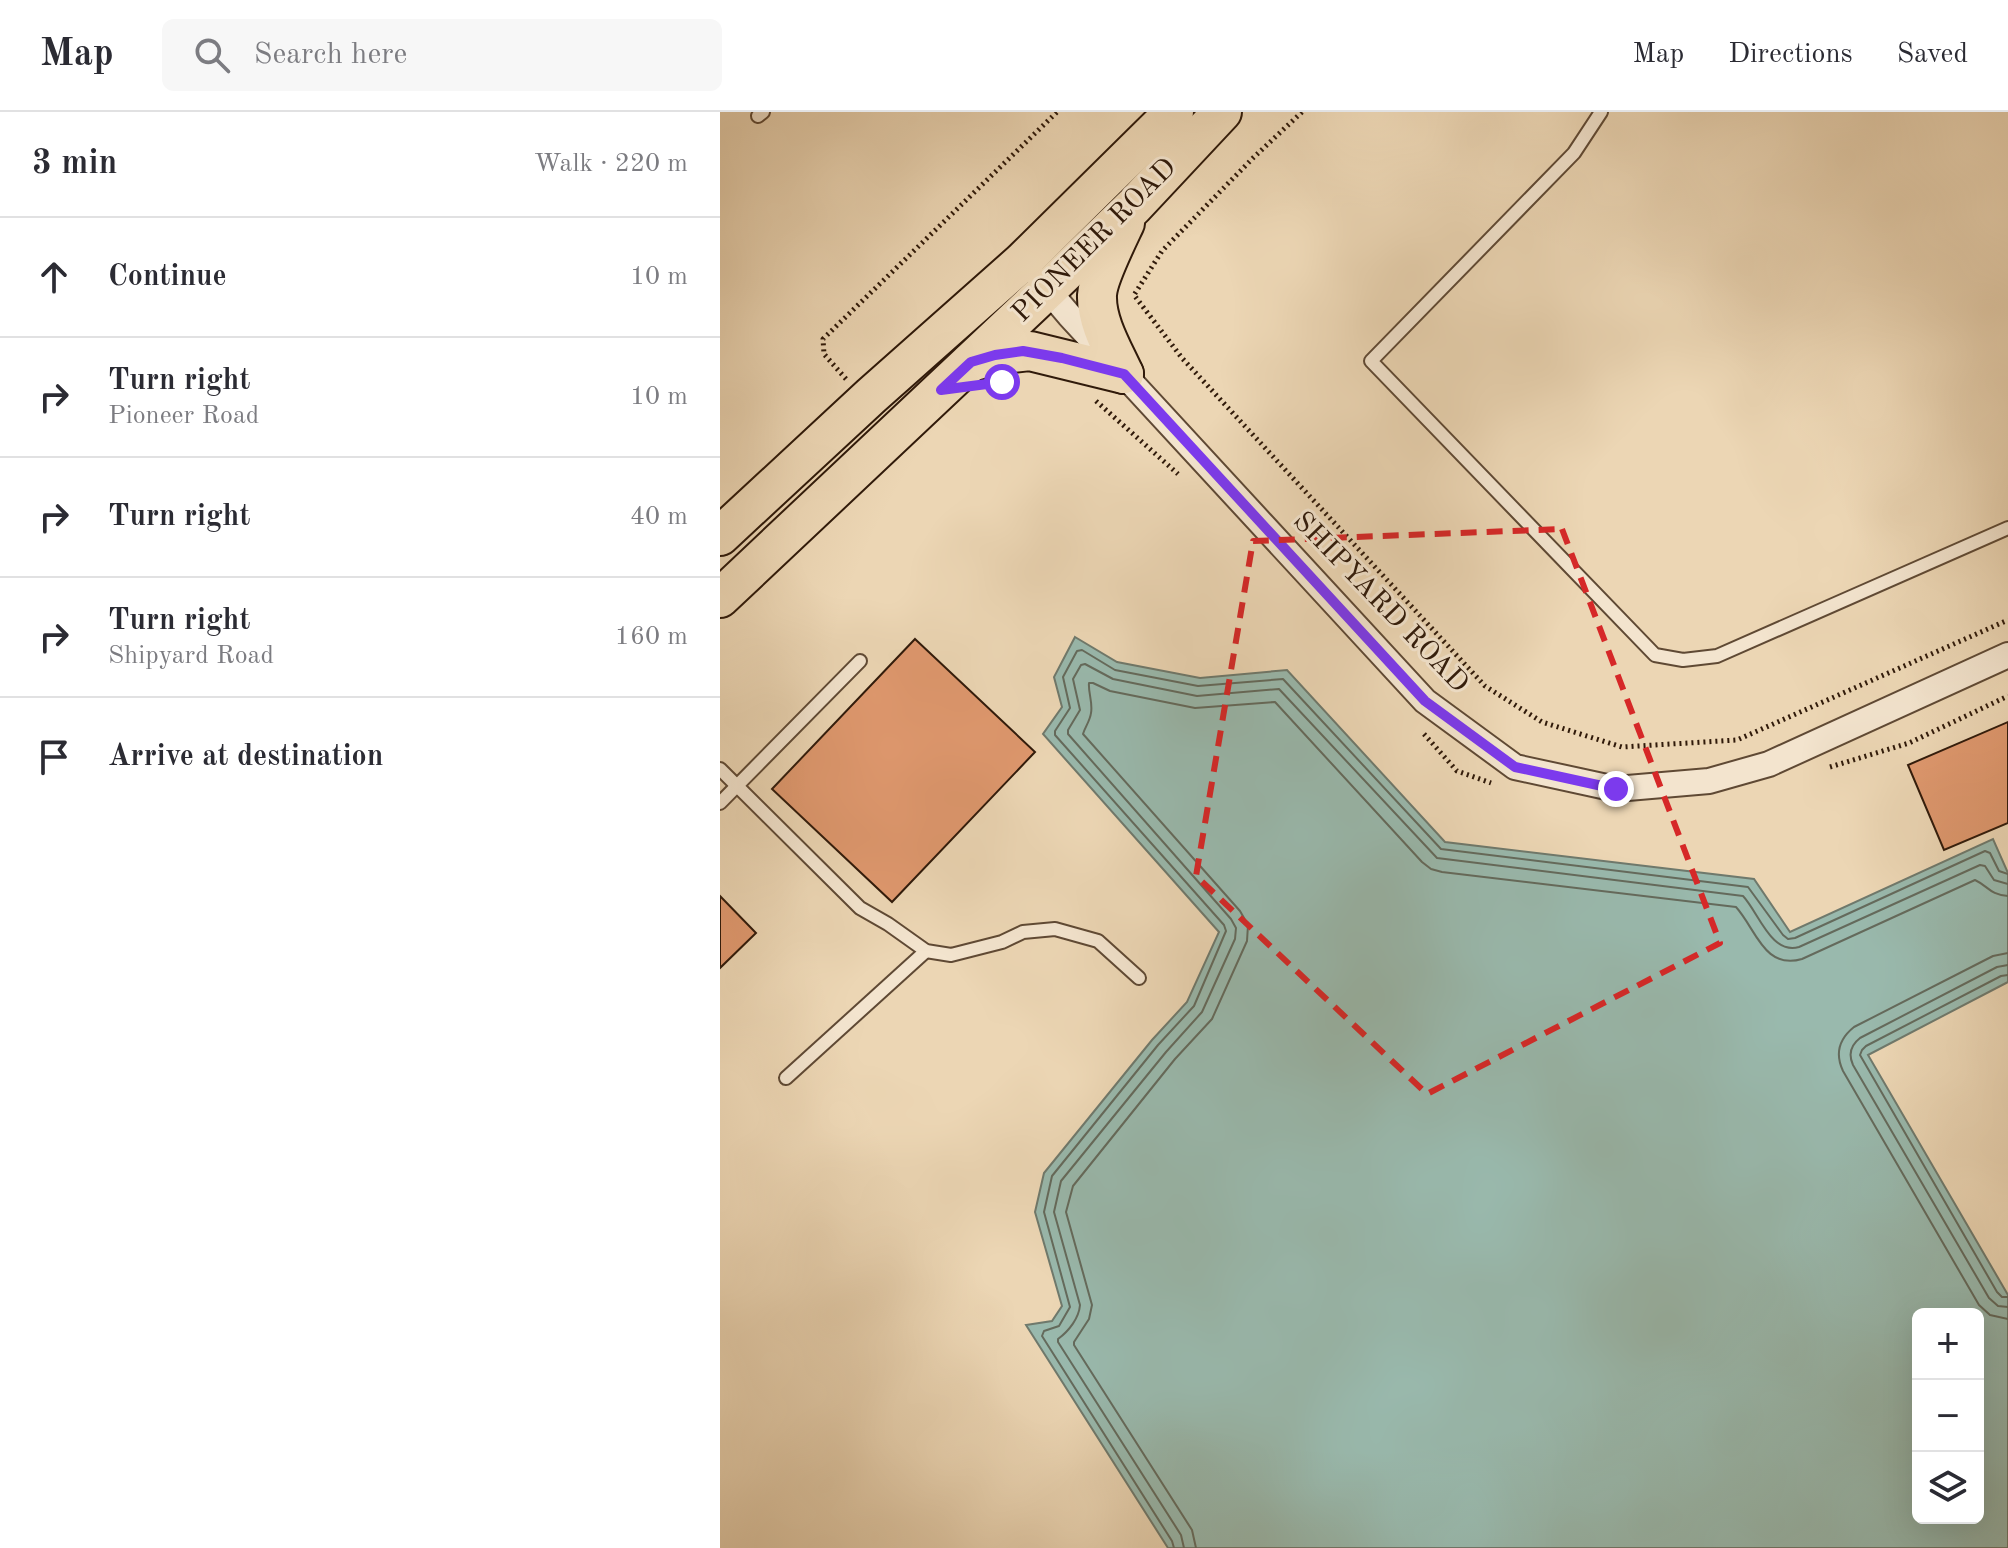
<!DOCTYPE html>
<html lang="en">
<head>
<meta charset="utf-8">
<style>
  body { margin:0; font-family:"Old Standard TT",serif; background:#f7f7f7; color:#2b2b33 }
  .controls { position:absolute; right:24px; bottom:24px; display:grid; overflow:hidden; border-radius:12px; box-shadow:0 8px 32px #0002 }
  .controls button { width:72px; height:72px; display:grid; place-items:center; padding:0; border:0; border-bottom:2px solid #e1e1e2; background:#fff; color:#2b2b33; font:40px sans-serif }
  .stop { position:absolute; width:24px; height:24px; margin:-18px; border:6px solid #7c3aed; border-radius:50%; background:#fff }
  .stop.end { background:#7c3aed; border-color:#fff; box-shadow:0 2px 8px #0008 }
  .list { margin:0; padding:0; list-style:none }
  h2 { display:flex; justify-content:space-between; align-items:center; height:104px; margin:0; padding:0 32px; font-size:34px }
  h2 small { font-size:26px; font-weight:400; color:#7c7c81 }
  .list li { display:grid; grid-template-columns:52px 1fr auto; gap:24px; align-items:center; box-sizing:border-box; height:120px; padding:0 32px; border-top:2px solid #e1e1e2 }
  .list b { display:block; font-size:30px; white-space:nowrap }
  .list p { margin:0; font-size:26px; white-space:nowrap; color:#7c7c81 }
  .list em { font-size:26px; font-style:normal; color:#7c7c81 }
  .icon { flex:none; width:44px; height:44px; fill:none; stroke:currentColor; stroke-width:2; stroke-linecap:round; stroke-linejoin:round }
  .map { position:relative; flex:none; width:1288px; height:1436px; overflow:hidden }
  header { display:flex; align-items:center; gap:48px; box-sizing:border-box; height:112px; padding:0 40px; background:#fff; border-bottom:2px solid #e1e1e2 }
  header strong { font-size:38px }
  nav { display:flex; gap:44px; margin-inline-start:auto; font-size:28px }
  .search { width:560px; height:72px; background:#f7f7f7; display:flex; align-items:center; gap:20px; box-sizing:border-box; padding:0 28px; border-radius:12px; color:#7c7c81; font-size:30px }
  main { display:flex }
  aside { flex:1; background:#fff }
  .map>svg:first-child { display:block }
</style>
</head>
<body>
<header>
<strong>Map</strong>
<div class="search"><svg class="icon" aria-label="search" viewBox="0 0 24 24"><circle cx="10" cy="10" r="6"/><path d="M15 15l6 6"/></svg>Search here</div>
<nav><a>Map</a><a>Directions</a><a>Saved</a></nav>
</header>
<main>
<aside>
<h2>3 min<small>Walk · 220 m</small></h2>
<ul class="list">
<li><svg class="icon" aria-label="ahead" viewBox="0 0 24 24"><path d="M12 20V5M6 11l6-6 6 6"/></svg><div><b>Continue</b></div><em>10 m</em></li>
<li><svg class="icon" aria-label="right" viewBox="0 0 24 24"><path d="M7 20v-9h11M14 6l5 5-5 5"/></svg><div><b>Turn right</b><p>Pioneer Road</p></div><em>10 m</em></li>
<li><svg class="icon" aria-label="right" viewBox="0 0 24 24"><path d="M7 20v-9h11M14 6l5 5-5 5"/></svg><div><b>Turn right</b></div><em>40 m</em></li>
<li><svg class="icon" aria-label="right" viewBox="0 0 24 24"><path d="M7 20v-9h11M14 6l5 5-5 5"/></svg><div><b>Turn right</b><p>Shipyard Road</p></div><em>160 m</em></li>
<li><svg class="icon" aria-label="arrive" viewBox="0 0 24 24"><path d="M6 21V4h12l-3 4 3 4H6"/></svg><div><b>Arrive at destination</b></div></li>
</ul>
</aside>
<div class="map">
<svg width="1288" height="1436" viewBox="0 0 1288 1436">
  <rect width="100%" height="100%" fill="#ecd6b4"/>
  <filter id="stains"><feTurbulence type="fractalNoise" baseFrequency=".0025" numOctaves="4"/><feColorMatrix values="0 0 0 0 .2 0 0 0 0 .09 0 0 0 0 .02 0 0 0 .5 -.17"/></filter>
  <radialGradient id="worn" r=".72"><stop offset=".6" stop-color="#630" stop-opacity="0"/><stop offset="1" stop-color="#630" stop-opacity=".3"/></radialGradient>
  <path fill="#99b9ad" stroke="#6f796c" stroke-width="2" fill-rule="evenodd" d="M355,525L397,550L480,566L567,558L725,730L1034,767L1070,820L1273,727L1288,761V870L1148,943L1288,1183V1436H448L306,1213L332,1209L342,1194L315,1100L324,1061L432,928L467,890L499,820L323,622L342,595L334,565ZM1198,1202H1258V1406H1198Z"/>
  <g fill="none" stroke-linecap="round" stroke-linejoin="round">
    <g stroke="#646a5c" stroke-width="2">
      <path d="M1288,841L1273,844L1134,915C1119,927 1115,942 1123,959L1259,1193L1270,1203L1288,1207"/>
      <path d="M1288,853L1277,855L1140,926C1131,933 1128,942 1133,953L1269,1186L1278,1194L1288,1195"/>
      <polyline points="1288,863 1281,864 1146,934 1142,938 1140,943 1277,1180 1282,1185 1288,1185"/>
      <polyline points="454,1436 452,1429 322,1224 324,1219 339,1214 350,1195 324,1100 332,1064 438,933 474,894 506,819 504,813 335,623 335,619 350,596 343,565 357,539 362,538 395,558 478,574 563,567 721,737 1028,775 1063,823 1068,827 1075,826 1265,739 1270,741 1279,759 1288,762"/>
      <path d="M464,1436L461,1423L338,1230V1227C349,1219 359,1206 360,1193L334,1100L341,1069L446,940L482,900L515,827L516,816L511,807L348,622V618L360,598L353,567L361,553L365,552L393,567L477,584L559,577L717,746L1023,784C1039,801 1051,843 1079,835L1260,753L1265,754L1274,768L1288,772"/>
      <path d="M476,1436L472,1418L354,1233V1230L369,1207L372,1193L346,1100L353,1074L455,947L492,907L527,829L528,813L520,799L363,622C365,615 370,609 371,601C373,591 368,580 369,571H373L390,579L475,596L555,590L702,750L711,757L722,760L1016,795C1036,817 1044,858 1082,847L1255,768C1268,774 1270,783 1288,784"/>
    </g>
  </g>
  <g fill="#df986e" stroke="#301a0a" stroke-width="2">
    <polygon points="195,527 315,640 172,790 52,677"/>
    <polygon points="1288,610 1288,711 1224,738 1188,653"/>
    <polygon points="0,784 36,821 0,856"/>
  </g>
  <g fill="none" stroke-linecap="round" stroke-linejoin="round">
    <defs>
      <g id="service">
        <polyline points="881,0 854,41 651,249 935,543 963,548 997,544 1288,416"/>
        <polyline points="38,4 43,0"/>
        <polyline points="0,657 140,796 168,812 206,839 231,843 282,830 303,820 335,817 378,829 419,866"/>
        <polyline points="0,691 140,549"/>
        <polyline points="66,966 206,839"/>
      </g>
      <polyline id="minor" points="320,169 349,203 705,589 795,655 896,677 989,669 1049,652 1288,543"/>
      <g id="primary">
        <polyline points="251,250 275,243 310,239 404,262"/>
        <path d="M404,262C393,238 376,210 377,183C378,166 397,128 405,111"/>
        <polyline points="0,424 151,284 302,150 454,0"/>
        <polyline points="0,486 328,177 414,94 502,0"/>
      </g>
    </defs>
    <use href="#service" stroke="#5f4934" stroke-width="16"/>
    <use href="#minor" stroke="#5f4934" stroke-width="28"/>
    <use href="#primary" stroke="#301a0a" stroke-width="42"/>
    <g stroke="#301a0a" stroke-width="5" stroke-dasharray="2 4" stroke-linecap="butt">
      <polyline points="582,0 533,46 442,139 414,183 462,246 765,574 822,610 902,635 1017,628 1288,508"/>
      <polyline points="126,267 104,242 103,227 337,0"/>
      <polyline points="376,289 458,362"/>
      <polyline points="704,622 737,659 771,671"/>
      <polyline points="1110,655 1189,631 1288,584"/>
    </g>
    <use href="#service" stroke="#f3e4ce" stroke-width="12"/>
    <use href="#minor" stroke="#f3e4ce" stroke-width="24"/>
    <use href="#primary" stroke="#ecd6b4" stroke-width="38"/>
  </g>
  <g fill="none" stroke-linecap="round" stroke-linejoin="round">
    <polyline stroke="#7c3aed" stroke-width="10" points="282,270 221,278 251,250 275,243 303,239 342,246 404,262 705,589 795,655 896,677"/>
  </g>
  <path fill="none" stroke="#d62828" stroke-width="6" stroke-dasharray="16 10" stroke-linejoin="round" d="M842,417L1000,831L707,982L476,764L533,429Z"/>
  <g text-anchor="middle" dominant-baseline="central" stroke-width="6" stroke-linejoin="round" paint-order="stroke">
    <g font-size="28" fill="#301a0a" stroke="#f3e4ce">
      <text transform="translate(375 129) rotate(-45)">PIONEER ROAD</text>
      <text transform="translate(660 491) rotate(46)">SHIPYARD ROAD</text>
    </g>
  </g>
  <rect width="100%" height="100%" filter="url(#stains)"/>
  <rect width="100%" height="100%" fill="url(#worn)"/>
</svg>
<div class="controls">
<button>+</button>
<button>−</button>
<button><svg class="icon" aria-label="layers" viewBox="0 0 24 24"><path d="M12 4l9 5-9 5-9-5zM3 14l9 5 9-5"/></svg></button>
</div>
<div class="stop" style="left:282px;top:270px"></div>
<div class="stop end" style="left:896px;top:677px"></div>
</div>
</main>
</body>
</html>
